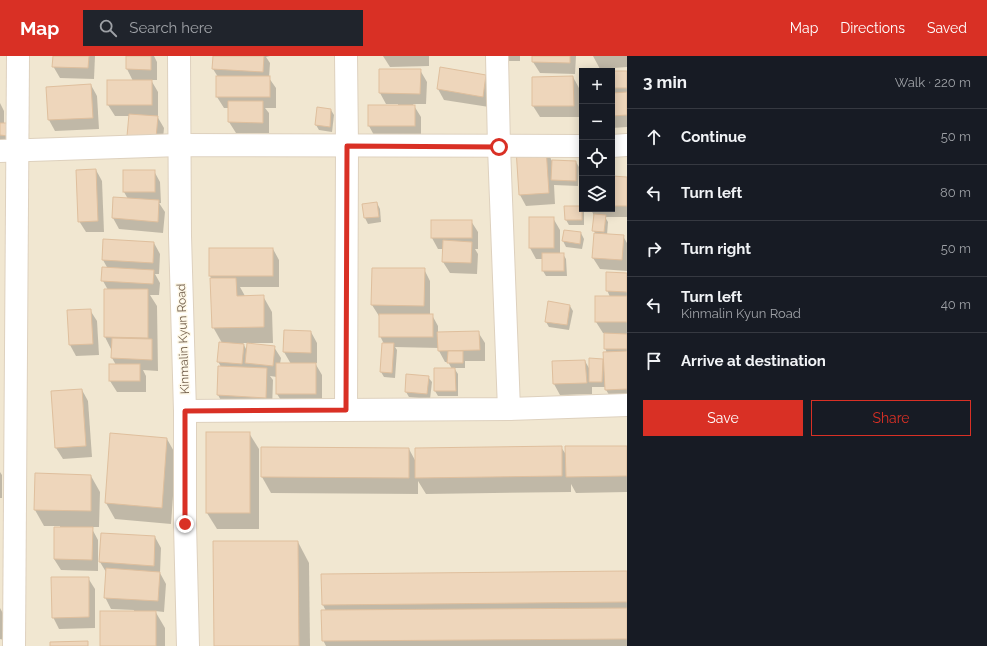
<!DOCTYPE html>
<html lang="en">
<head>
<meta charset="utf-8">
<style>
  body { margin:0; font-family:Raleway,sans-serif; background:#20242c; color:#f1f3f6 }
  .controls { position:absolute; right:12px; top:12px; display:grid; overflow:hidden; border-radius:0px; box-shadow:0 2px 10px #0003 }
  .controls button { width:36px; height:36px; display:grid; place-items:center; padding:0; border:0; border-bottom:1px solid #363941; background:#171b24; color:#f1f3f6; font:20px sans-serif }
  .stop { position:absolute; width:12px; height:12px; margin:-9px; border:3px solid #d93025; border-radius:50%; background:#fff }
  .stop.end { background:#d93025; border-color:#fff; box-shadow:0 1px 4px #0008 }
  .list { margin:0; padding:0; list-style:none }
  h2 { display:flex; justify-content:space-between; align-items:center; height:52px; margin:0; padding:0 16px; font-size:17px }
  h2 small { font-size:13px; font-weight:400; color:#9ea1a6 }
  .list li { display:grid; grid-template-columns:26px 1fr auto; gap:12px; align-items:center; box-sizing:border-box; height:56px; padding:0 16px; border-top:1px solid #363941 }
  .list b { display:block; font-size:15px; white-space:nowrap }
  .list p { margin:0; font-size:13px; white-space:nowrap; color:#9ea1a6 }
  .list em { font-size:13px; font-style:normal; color:#9ea1a6 }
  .actions { display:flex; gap:8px; padding:12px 16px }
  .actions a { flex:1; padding:9px 0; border:1px solid #d93025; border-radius:0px; text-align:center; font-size:14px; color:#d93025 }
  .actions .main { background:#d93025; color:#fff }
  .icon { flex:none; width:22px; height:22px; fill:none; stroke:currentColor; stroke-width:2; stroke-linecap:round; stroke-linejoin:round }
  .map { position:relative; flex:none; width:627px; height:590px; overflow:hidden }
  header { display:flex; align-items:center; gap:24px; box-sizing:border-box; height:56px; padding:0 20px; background:#d93025; color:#fff }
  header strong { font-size:19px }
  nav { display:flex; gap:22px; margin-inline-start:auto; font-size:14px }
  .search { width:280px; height:36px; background:#20242c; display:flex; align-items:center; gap:10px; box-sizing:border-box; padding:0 14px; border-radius:0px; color:#9ea1a6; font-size:15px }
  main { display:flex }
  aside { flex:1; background:#171b24 }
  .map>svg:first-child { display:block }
</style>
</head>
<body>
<header>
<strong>Map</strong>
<div class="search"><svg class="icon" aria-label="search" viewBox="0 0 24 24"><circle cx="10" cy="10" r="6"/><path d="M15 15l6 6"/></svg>Search here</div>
<nav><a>Map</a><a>Directions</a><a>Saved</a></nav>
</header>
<main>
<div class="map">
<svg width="627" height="590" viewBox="0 0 627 590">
  <rect width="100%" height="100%" fill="#faf4e2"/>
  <path fill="#f1e7d1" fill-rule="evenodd" d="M0,0H627V590H0ZM582,15H612V153H582Z"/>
  <g fill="#0003" fill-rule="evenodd">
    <polygon points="54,0 95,0 94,23 60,22 53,10"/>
    <polygon points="127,0 154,0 157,6 157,24 151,24 158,36 158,60 157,60 164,72 162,93 129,60 115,60 108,49 108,25 133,25 127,13"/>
    <polygon points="214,0 270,0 266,1 270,7 269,22 276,32 276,52 265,52 269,57 269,77 236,77 229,66 229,52 224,52 217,41 218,21 213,13"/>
    <polygon points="383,0 429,0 429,10 390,11"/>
    <polygon points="505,0 520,0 520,5 508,5"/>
    <polygon points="533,0 576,0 575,18 540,17 533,6"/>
    <polygon points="593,0 627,0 627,11 600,13"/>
    <polygon points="441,12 486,20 492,31 489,51 444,44 438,33"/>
    <polygon points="420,14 427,26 426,48 413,48 421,61 421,81 375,81 369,70 398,50 398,48 386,48 380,37"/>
    <polygon points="612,16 627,16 627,71 612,72"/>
    <polygon points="573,21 579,32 580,61 540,61 533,50 533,22"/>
    <polygon points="91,29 97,40 99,73 55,75 49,64 47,32"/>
    <polygon points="0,47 4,55 4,68 11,85 0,84"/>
    <polygon points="331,54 334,59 332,76 319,74 316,69"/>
    <polygon points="546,93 552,105 576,106 579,111 578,130 554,129 555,148 526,150 520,139"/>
    <polygon points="96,114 102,125 104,176 86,176 79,165"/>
    <polygon points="154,115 160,126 161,147 159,147 165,156 163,177 119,173 113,162 128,143 124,136"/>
    <polygon points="612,121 627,122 627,161 605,161 608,166 607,179 623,180 627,187 627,215 600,213 593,202 596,178 593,174 594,160 591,153 612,153"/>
    <polygon points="377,147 380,153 381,166 368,168 365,162 363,149"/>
    <polygon points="582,152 584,156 584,169 569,169 566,164"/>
    <polygon points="553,162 560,174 560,198 563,198 566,203 567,220 546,220 543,215 543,203 536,203 530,192"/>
    <polygon points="432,165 471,165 478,176 478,193 475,193 478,198 477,218 450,217 443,206 444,193 438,193 432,182"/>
    <polygon points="564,175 581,177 584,183 582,193 566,191 563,185"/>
    <polygon points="104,184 154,187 160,198 159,218 155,218 160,227 159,239 150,239 157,250 158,315 143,314 146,320 146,336 117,336 110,325 116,309 112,302 112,295 105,281 105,234 108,234 103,225 108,213 103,204"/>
    <path d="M273,193L279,204V231H240L245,240H263L272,256L273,287H250V289L274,291L281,302L280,308H291L284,296L311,276L317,287V307H315L322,319V349H284L277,338V321L270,320L273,324L272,353L224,350L218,339L219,311H221L218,305L222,287L213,271L212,223L210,220ZM243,287H248L247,295Z"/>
    <polygon points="424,213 430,225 430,259 432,259 438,270 438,277 478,276 485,287 485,305 465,305 465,312 454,312 458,318 458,340 438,340 435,335 452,313 448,306 445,306 439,295 439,292 395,291 397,294 395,322 384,321 381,316 384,288 380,280 380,260 379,260 372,249"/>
    <polygon points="627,218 627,344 613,345 606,334 606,331 592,331 592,338 560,339 554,328 585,305 590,314 602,304 605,309 607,297 605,292 605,277 603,277 596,266 596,241 610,241 607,234"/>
    <polygon points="570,250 573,255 569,274 549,271 546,266"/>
    <polygon points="90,254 97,265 99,299 76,300 70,289 68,255"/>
    <polygon points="428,321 432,326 430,343 409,341 406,336"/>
    <polygon points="82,334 88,345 92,401 63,403 56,392"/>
    <polygon points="249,377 259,393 259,473 217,473 207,457"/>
    <polygon points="111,378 167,383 176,399 171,468 115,463 106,447"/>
    <polygon points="561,391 567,400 627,391 627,436 576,437 571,428 571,436 426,438 418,425 418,438 271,437 262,421 262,392 409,393 416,406"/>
    <polygon points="0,416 2,419 2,442 0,442"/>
    <polygon points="91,420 100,436 99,471 91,471 98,484 98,515 61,514 54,503 55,472 60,472 60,470 44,470 35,454"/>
    <polygon points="155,481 161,492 160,517 166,528 164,556 155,555 165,572 165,590 101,590 134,556 134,554 111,553 105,541 106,516 100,506"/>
    <polygon points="298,486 309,507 310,590 215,590"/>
    <polygon points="627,516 627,590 326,590 323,584 326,555 323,549"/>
    <polygon points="88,522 95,533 95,572 59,573 53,561"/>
    <polygon points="0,552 4,559 4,584 0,583"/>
  </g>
  <g fill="#eed6bb" stroke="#dfbf9d">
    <polygon points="53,0 89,0 88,12 52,11"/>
    <polygon points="126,0 151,0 151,14 126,13"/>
    <polygon points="213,0 264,0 263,16 212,13"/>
    <polygon points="532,0 570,0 570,7 532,6"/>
    <polygon points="440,11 486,19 483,41 437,33"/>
    <polygon points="379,13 421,13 420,38 379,37"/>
    <rect x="612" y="15" width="15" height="17"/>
    <rect x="216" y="20" width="54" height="21"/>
    <polygon points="573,20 574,50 532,50 532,21"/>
    <rect x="107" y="24" width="45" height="25"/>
    <polygon points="91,28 93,62 48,64 46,31"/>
    <polygon points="627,36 627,59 612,60 612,37"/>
    <polygon points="228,45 263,45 263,67 228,66"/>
    <rect x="368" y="49" width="47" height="21"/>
    <polygon points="317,51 331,53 330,71 315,69"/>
    <polygon points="129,58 158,60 156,82 127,80"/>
    <polygon points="0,67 9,67 8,80 0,79"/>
    <polygon points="546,92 549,137 519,139 516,93"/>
    <polygon points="552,104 576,105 576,125 551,124"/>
    <polygon points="96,113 98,165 78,166 76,114"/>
    <rect x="123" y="114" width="32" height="22"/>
    <polygon points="612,120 627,121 627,150 612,150"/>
    <polygon points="113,141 159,144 158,166 112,162"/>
    <polygon points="377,146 379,161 364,162 362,148"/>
    <polygon points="564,150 582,150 582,164 565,164"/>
    <polygon points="594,158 606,159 604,176 592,175"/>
    <rect x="529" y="161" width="25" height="31"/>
    <rect x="431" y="164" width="41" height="18"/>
    <polygon points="564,174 581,176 580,188 562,185"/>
    <polygon points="594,177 624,179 622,204 592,202"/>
    <polygon points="103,183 154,186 153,207 102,204"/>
    <polygon points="443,184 472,186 471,207 442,206"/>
    <rect x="209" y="192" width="64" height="28"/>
    <rect x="542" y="197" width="22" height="18"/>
    <polygon points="102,211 154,214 153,228 101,225"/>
    <polygon points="372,212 425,212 424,250 371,249"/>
    <polygon points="606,216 627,217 627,236 606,235"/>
    <polygon points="210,222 236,222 237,240 264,239 264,271 212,272"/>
    <polygon points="104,233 148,233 148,282 104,281"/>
    <rect x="595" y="240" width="32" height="26"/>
    <polygon points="548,245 570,249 567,269 545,266"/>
    <polygon points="91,253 93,288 69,289 67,254"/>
    <rect x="379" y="258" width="54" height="23"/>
    <polygon points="284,274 311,275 311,297 283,296"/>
    <polygon points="479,275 480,294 438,295 437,276"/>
    <polygon points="604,277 627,278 627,293 604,293"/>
    <polygon points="112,282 152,283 152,304 111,302"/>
    <polygon points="219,286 244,288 242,308 217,306"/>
    <polygon points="247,287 275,290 273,310 245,307"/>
    <polygon points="382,287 394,287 392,317 380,316"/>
    <polygon points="448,295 463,295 463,307 447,307"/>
    <polygon points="627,295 627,333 605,334 603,296"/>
    <polygon points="589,302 603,303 602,326 589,326"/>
    <polygon points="585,304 587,327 553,328 552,305"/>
    <rect x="276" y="307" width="40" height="31"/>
    <rect x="109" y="308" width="31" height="17"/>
    <polygon points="218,310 267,312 266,342 217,339"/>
    <polygon points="434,312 455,312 456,335 434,335"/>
    <polygon points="406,318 429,320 427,338 405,336"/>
    <polygon points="82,333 86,390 55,392 51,335"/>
    <rect x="206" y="376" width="44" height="81"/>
    <polygon points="110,377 167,382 162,452 105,447"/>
    <polygon points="562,390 562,420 415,422 415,392"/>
    <polygon points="565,390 627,390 627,420 566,421"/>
    <polygon points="261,391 409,392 409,422 261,421"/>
    <polygon points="35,417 91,419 91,455 34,454"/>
    <polygon points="54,471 93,471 92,504 54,503"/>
    <polygon points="101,477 155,480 154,510 99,506"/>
    <polygon points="213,485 298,485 299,590 214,590"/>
    <polygon points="106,512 160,516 158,545 104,542"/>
    <polygon points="627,515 627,546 322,549 321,518"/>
    <polygon points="51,521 89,521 89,561 52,562"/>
    <polygon points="627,552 627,583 322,585 321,554"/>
    <rect x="100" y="555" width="56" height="35"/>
    <polygon points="88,585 88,590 50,590 50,586"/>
  </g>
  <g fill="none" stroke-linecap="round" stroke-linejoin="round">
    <defs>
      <g id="minor">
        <polyline points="179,0 180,180 185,355 185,468 188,590"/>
        <polyline points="346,0 347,90 346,354"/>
        <polyline points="497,0 499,91 509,353"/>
        <polyline points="612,90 627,89"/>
        <polyline points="0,95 180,89 582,90"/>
        <polyline points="185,355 509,353 627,349"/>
        <polyline points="14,590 18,0"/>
      </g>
    </defs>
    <use href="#minor" stroke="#ded1be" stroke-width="24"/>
    <use href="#minor" stroke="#fff" stroke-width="22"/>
  </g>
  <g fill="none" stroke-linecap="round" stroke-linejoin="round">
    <polyline stroke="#d93025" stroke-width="5" points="185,468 185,355 346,354 347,90 499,91"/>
  </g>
  <g text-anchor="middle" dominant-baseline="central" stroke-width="3" stroke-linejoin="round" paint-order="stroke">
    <g font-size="12" fill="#705d4a" stroke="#fef8e7">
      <text transform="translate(183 283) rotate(-92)">Kinmalin Kyun Road</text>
    </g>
  </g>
</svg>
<div class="controls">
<button>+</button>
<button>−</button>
<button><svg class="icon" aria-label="locate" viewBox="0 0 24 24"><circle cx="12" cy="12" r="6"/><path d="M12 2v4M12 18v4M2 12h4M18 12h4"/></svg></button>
<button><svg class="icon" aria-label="layers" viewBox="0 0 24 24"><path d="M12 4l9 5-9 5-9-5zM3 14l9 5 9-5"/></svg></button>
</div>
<div class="stop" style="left:499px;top:91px"></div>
<div class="stop end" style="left:185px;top:468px"></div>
</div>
<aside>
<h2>3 min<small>Walk · 220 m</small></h2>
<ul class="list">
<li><svg class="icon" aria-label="ahead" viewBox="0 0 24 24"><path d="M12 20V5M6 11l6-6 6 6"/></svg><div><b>Continue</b></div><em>50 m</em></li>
<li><svg class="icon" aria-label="left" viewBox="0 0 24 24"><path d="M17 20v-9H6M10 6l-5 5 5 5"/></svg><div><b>Turn left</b></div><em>80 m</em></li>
<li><svg class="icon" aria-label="right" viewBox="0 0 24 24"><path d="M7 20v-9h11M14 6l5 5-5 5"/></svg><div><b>Turn right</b></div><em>50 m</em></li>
<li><svg class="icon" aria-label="left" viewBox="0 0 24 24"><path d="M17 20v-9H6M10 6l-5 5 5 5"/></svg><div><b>Turn left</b><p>Kinmalin Kyun Road</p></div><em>40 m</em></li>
<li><svg class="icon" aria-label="arrive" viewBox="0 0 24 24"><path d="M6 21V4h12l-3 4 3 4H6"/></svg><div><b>Arrive at destination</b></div></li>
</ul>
<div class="actions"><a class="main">Save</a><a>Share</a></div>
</aside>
</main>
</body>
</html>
